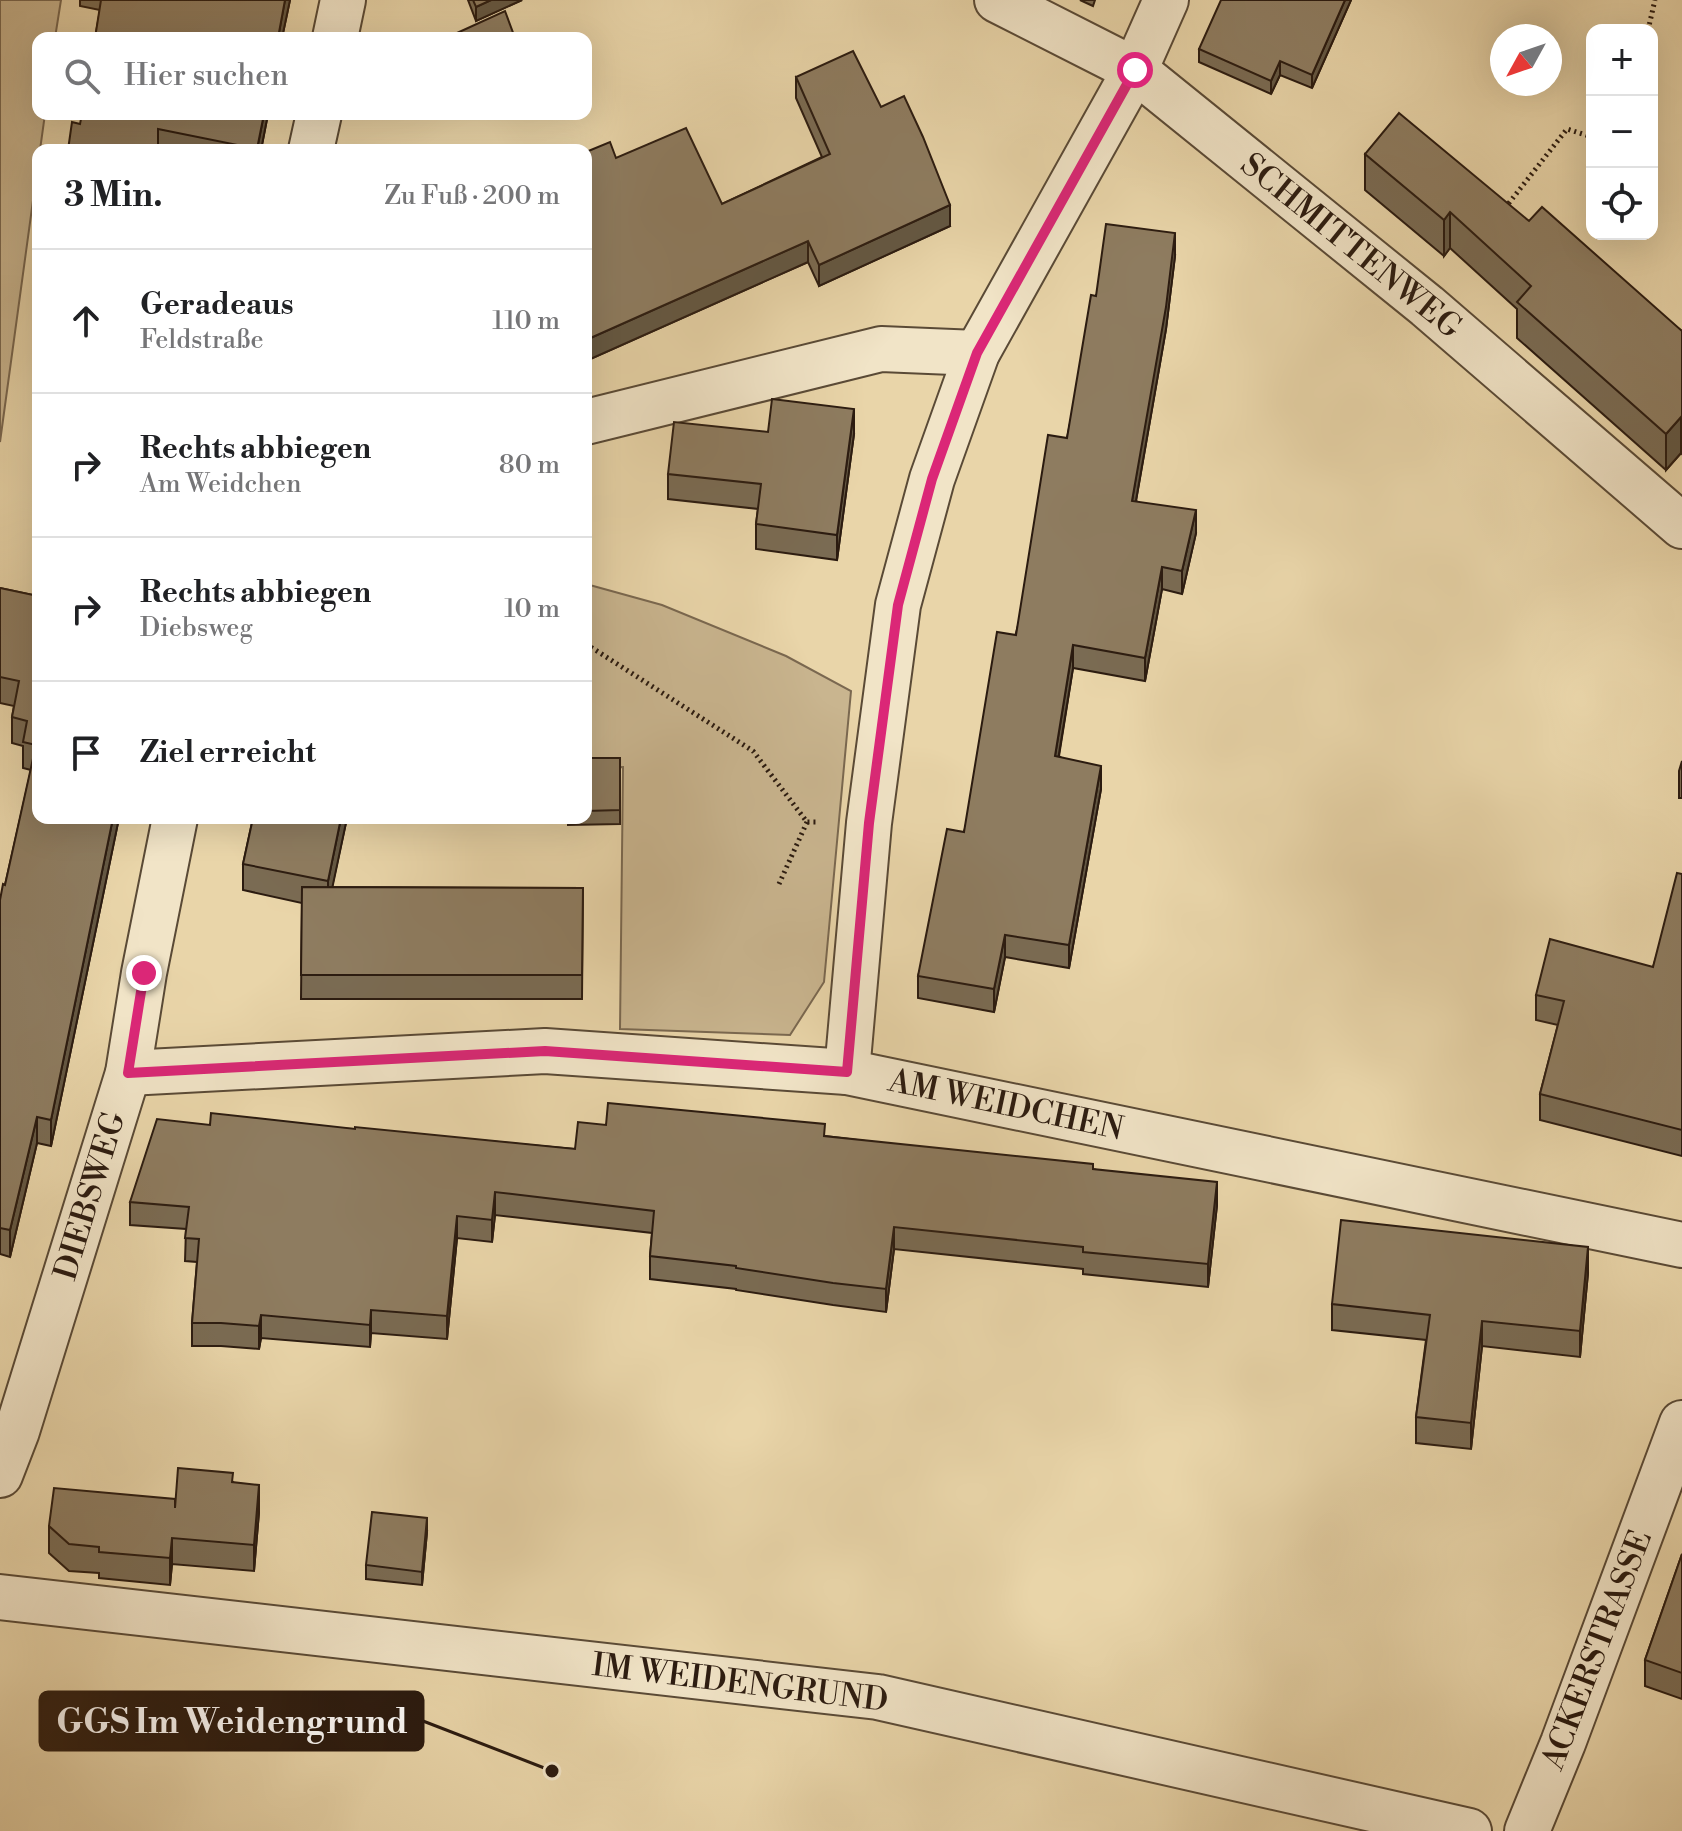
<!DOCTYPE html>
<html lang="de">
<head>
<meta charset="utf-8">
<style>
  body { margin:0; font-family:"Libre Bodoni",serif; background:#f2f2f2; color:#202124 }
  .controls { position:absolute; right:24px; top:24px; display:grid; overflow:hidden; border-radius:16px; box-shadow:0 8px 32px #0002 }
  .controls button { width:72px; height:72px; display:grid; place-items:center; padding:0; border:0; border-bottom:2px solid #e0e0e0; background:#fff; color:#202124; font:40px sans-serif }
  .compass { position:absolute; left:1490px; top:24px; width:72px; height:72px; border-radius:50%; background:#fff; box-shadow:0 8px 32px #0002; rotate:230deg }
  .stop { position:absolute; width:24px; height:24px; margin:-18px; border:6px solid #db2777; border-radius:50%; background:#fff }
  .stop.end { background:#db2777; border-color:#fff; box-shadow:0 2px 8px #0008 }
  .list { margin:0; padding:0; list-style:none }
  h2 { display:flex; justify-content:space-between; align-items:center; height:104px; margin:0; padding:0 32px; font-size:34px }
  h2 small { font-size:26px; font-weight:400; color:#757577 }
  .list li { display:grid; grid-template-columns:52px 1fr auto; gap:24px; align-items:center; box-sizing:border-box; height:144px; padding:0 32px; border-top:2px solid #e0e0e0 }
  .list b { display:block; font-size:30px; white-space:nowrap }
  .list p { margin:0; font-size:26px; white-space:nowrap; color:#757577 }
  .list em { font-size:26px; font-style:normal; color:#757577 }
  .icon { flex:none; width:44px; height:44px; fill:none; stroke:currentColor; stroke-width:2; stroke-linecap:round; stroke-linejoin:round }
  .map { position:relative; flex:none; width:1682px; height:1831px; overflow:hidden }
  .search { position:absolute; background:#fff; box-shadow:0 8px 32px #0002; left:32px; top:32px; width:560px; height:88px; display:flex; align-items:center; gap:20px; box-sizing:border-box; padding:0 28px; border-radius:16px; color:#757577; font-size:30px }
  .panel { position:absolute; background:#fff; box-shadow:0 8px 32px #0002; left:32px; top:144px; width:560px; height:680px; border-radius:16px }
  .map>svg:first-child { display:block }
</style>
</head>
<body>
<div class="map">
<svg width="1682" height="1831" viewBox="0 0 1682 1831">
  <rect width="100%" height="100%" fill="#e9d5a9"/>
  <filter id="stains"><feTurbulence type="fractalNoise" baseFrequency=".0025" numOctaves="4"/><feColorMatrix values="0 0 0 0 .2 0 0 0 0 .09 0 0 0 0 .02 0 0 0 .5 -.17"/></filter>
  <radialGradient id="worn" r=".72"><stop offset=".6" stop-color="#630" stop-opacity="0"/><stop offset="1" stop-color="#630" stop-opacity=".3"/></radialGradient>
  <g fill="#c9b58f" stroke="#7a6850" stroke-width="2">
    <polygon points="0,0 61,0 55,38 38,38 38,114 45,114 40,150 38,150 38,164 0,442"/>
    <polygon points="586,584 662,605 786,656 851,691 824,982 790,1035 620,1029 623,767 586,768"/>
  </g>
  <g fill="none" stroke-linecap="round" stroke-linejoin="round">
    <defs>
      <g id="minor">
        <polyline points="997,0 1135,70 1427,306 1682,526"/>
        <polyline points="335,38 343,0"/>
        <polyline points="311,150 319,114"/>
        <polyline points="586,422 881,349 977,353"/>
        <polyline points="847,1072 869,823 898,605 932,479 977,353 1135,70 1166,0"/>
        <polyline points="128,1073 545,1051 847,1072 1682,1245"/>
        <polyline points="0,1475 17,1431 128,1073 144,973 175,818"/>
        <polyline points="0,1597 878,1697 1469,1831"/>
        <polyline points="1527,1831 1563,1743 1682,1423"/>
      </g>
    </defs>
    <use href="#minor" stroke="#5a4a36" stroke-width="48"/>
    <g stroke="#2b1b10" stroke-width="5" stroke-dasharray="2 4" stroke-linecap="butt">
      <polyline points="1648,30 1655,0"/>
      <polyline points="1505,208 1567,129 1592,137"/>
      <polyline points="586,644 753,751 807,822 816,822"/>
      <polyline points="779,884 807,822"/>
    </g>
    <use href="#minor" stroke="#f1e4c7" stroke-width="44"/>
  </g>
  <g fill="#7a6b53" stroke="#2b1b10" stroke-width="2">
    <polygon points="80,0 290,0 282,38 95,38 100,10 80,6"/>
    <polygon points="468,0 522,0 476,21"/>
    <polygon points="1080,0 1095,0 1093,6"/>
    <polygon points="1351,0 1312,88 1280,75 1271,94 1199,62 1199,49"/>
    <polygon points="796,77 881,107 950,226 819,286 808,262 586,361 586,152 616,158 722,204 822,157 796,98"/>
    <polygon points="268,114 261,150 68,150 80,124"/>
    <polygon points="1365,154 1529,221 1682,331 1682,454 1681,453 1666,470 1517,338 1517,309 1450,248 1444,256 1365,190"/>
    <polygon points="1175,256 1166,329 1136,501 1196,533 1182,594 1162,589 1145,681 1073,668 1059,756 1101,789 1069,968 1005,957 994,1012 918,998 918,976 964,832 1067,438 1096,296"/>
    <polygon points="768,432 854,434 837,560 756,549 756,524 758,509 668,499 668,474"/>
    <polygon points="0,588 38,596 38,818 119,818 51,1146 37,1143 10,1257 0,1254 0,900 5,885 31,770 23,768 23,746 12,743 12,717 14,706 0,703"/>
    <polygon points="586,758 620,758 620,824 568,825 568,818 586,818"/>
    <polygon points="1682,761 1682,798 1679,798 1679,771"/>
    <polygon points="253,818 347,818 332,887 583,888 582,999 301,999 302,903 243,890 243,864"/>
    <polygon points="1682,874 1682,1156 1540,1120 1540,1094 1558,1025 1536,1020 1536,995 1653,967"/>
    <polygon points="210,1125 355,1129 575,1149 606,1125 825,1136 1093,1169 1217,1205 1208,1287 1083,1274 1083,1269 894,1249 886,1312 833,1305 736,1290 736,1289 650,1279 650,1256 652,1233 495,1215 492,1242 457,1238 447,1339 371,1333 370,1347 261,1338 259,1349 221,1346 192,1346 192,1323 197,1262 185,1261 186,1229 130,1225 130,1202"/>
    <polygon points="1588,1273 1580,1357 1482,1346 1471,1449 1416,1443 1416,1417 1426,1340 1332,1330 1332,1304"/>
    <polygon points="233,1482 259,1512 254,1571 172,1564 170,1585 99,1578 99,1573 69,1571 49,1553 49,1526 175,1500"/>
    <polygon points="427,1532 422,1585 366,1579 366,1565"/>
    <polygon points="1682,1554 1682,1699 1645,1686 1645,1660"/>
  </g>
  <g fill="#635743" stroke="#2b1b10" stroke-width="2">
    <polygon points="285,0 290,0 282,38 278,38"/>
    <polygon points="491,0 522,0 476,21 476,7"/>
    <polygon points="1345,0 1351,0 1312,88 1312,75"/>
    <polygon points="1280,61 1280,75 1271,94 1271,81"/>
    <polygon points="264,114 268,114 261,150 257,150"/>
    <polygon points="950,205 950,226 819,286 819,265"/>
    <polygon points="1450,212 1450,248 1444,256 1444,220"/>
    <polygon points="1175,233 1175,256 1166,329 1132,523 1132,501"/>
    <polygon points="808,241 808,262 586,361 586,340"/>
    <polygon points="854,409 854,434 837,560 837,535"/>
    <polygon points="1681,417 1681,453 1666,470 1666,434"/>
    <polygon points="1196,510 1196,533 1182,594 1182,571"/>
    <polygon points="1162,567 1162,589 1145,681 1145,658"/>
    <polygon points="1073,645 1073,668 1055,778 1055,756"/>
    <polygon points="1101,766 1101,789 1069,968 1069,945"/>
    <polygon points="113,818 119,818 51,1146 51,1120"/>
    <polygon points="341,818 347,818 328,908 328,881"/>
    <polygon points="1005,935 1005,957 994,1012 994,989"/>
    <polygon points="37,1117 37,1143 10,1257 10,1230"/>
    <polygon points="1217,1182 1217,1205 1208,1287 1208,1264"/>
    <polygon points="495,1192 495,1215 492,1242 492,1220"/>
    <polygon points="457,1216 457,1238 447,1339 447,1316"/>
    <polygon points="894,1227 894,1249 886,1312 886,1289"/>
    <polygon points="1588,1247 1588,1273 1580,1357 1580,1331"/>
    <polygon points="371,1310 371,1333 370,1347 370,1325"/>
    <polygon points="261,1315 261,1338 259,1349 259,1326"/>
    <polygon points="1482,1321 1482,1346 1471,1449 1471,1423"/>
    <polygon points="259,1485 259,1512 254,1571 254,1545"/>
    <polygon points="427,1518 427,1532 422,1585 422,1572"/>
    <polygon points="172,1538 172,1564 170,1585 170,1558"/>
  </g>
  <g fill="#8e7c60" stroke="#2b1b10" stroke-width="2">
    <polygon points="101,0 285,0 278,38 95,38"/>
    <polygon points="473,0 491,0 476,7"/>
    <polygon points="1221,0 1345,0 1312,75 1280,61 1271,81 1199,49"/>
    <polygon points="505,11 515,38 446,38"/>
    <polygon points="853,51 881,107 904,96 923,137 950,205 819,265 808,241 586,340 586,152 610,142 616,158 686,128 722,204 830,154 796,77"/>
    <polygon points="1399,113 1529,221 1542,207 1682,331 1682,418 1681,417 1666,434 1517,302 1531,286 1450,212 1444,220 1365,154"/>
    <polygon points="82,114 264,114 257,149 158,129 158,150 68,150 72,122 80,124"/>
    <polygon points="1106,224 1175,233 1166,307 1132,501 1196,510 1182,571 1162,567 1145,658 1073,645 1055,756 1101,766 1069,945 1005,935 994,989 918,976 947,829 964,832 997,632 1016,635 1048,435 1067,438 1091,295 1096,296"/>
    <polygon points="772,399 854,409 837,535 756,524 761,484 668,474 674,422 768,432"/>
    <polygon points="0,588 38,596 38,818 113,818 51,1120 37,1117 10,1230 0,1228 0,900 3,884 5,885 36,745 23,742 27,721 12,717 19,681 0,677"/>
    <polygon points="586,758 620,758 620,810 586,811"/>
    <polygon points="253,818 341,818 328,881 243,864"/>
    <polygon points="1677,873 1682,874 1682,1130 1540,1094 1564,1001 1536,995 1550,939 1653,967"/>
    <polygon points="302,887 583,888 582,975 301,975"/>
    <polygon points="608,1103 825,1124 824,1136 1093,1164 1093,1169 1217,1182 1208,1264 1083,1252 1083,1247 894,1227 886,1289 833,1283 736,1268 736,1266 650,1256 654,1211 495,1192 492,1220 457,1216 447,1316 371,1310 370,1325 261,1315 259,1326 221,1323 192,1323 199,1239 185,1238 189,1207 130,1202 157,1119 210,1125 211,1113 355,1129 355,1127 575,1149 578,1122 606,1125"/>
    <polygon points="1341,1220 1588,1247 1580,1331 1482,1321 1471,1423 1416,1417 1430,1315 1332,1304"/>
    <polygon points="178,1468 233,1473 232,1482 259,1485 254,1545 172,1538 170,1558 99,1552 99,1547 69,1544 49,1526 54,1488 175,1499 175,1508"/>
    <polygon points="372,1512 427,1518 422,1572 366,1565"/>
    <polygon points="1682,1554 1682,1673 1645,1660"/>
  </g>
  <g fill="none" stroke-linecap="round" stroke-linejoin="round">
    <polyline stroke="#db2777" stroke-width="10" points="144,973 128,1073 545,1051 847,1072 869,823 898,605 932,479 977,353 1135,70"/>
  </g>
  <g text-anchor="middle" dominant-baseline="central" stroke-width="6" stroke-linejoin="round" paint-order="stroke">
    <g font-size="32" fill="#2b1b10" stroke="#f1e4c7">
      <text transform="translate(1351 246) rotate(39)">SCHMITTENWEG</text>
      <text transform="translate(1006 1105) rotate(12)">AM WEIDCHEN</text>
      <text transform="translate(90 1196) rotate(-73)">DIEBSWEG</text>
      <text transform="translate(1597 1650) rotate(-69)">ACKERSTRASSE</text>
      <text transform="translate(740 1683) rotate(7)">IM WEIDENGRUND</text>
    </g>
  </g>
  <path fill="none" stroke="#2b1b10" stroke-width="3" d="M552 1771L423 1721"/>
  <circle fill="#2b1b10" stroke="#f1e4c7" stroke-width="3" cx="552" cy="1771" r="8"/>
  <rect fill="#2b1b10" stroke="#2b1b10" stroke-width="3" x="40" y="1692" width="383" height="58" rx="8"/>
  <g font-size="34" text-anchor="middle" font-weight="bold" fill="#fff">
    <text x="232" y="1733">GGS Im Weidengrund</text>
  </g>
  <rect width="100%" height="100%" filter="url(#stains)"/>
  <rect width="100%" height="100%" fill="url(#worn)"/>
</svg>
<div class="controls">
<button>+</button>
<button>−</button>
<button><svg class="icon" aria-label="locate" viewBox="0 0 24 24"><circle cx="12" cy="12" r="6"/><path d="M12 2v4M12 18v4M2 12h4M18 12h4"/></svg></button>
</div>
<svg class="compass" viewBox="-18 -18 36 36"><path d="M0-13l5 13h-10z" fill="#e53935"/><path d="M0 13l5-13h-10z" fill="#757577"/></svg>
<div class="stop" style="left:1135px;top:70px"></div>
<div class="stop end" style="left:144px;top:973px"></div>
<div class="search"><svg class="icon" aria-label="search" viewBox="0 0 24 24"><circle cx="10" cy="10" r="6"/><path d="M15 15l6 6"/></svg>Hier suchen</div>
<section class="panel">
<h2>3 Min.<small>Zu Fuß · 200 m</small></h2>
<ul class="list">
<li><svg class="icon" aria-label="ahead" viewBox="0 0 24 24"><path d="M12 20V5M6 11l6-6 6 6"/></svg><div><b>Geradeaus</b><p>Feldstraße</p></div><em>110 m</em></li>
<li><svg class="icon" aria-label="right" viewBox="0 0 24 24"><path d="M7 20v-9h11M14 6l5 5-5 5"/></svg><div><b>Rechts abbiegen</b><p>Am Weidchen</p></div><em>80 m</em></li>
<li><svg class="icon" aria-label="right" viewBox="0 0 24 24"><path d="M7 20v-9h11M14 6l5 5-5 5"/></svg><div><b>Rechts abbiegen</b><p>Diebsweg</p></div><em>10 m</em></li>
<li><svg class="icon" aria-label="arrive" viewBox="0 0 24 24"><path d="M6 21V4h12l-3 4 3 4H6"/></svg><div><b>Ziel erreicht</b></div></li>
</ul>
</section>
</div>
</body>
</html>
